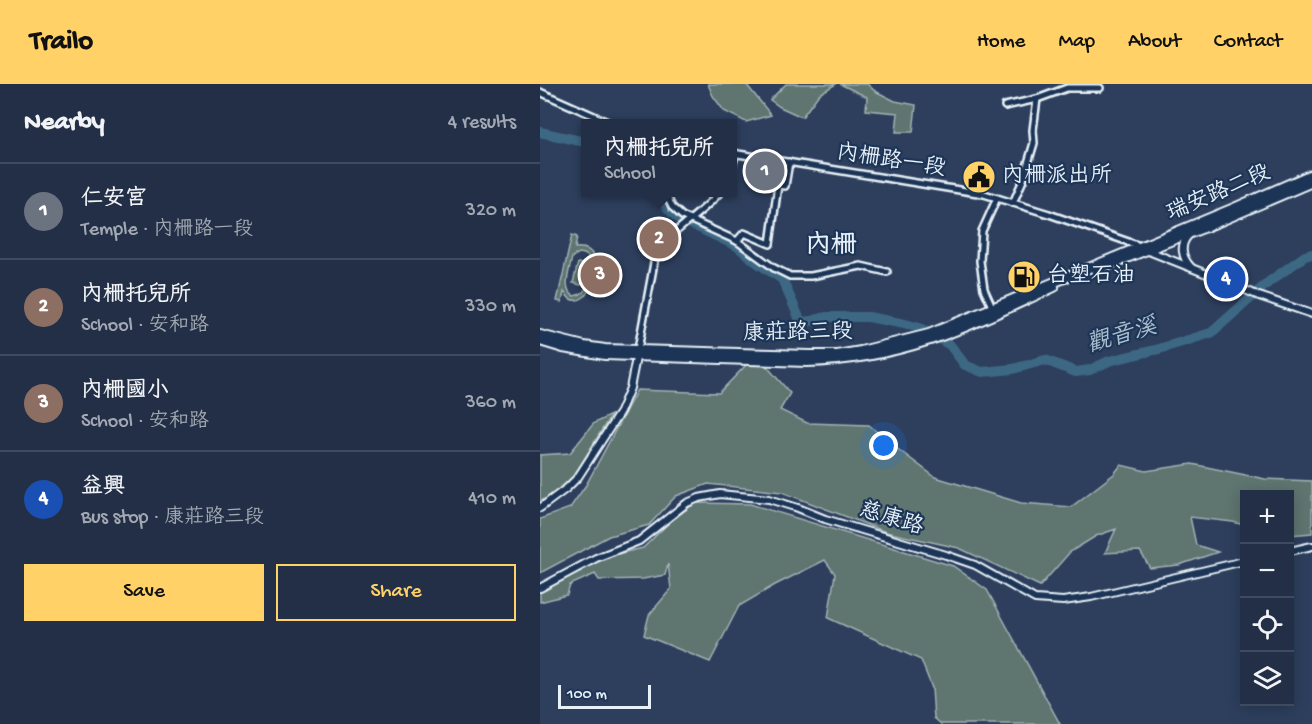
<!DOCTYPE html>
<html lang="en">
<head>
<meta charset="utf-8">
<style>
  body { margin:0; font-family:"Gochi Hand","LXGW WenKai TC",sans-serif; background:#2e3b51; color:#f1f3f6 }
  .controls { position:absolute; right:18px; bottom:18px; display:grid; overflow:hidden; border-radius:0px; box-shadow:0 3px 15px #0003 }
  .controls button { width:54px; height:54px; display:grid; place-items:center; padding:0; border:0; border-bottom:2px solid #3f4a5f; background:#222f46; color:#f1f3f6; font:30px sans-serif }
  .scale { position:absolute; left:18px; bottom:15px; width:93px; box-sizing:border-box; padding-left:6px; border:3px solid #e8f1f8; border-top:0; font-size:16px; line-height:21px; white-space:nowrap; color:#e8f1f8; -webkit-text-stroke:4px #1d3557; paint-order:stroke }
  .you { position:absolute; left:344px; top:362px; width:21px; height:21px; margin:-15px; border:4px solid #fff; border-radius:50%; background:#1a73e8; box-shadow:0 0 0 9px #1a73e833 }
  .badge { display:grid; place-items:center; width:39px; height:39px; border-radius:50%; background:#ffd166; color:#fff; font-size:20px; font-weight:700 }
  .pin { position:absolute; translate:-50% -50%; border:3px solid #fff; box-shadow:0 2px 6px #0006 }
  .popup { position:absolute; left:41px; top:35px; width:156px; height:78px; box-sizing:border-box; display:grid; place-content:center; border-radius:0px; background:#222f46; filter:drop-shadow(0 2px 4px #0005); font-size:20px; white-space:nowrap; color:#a2a9b3 }
  .popup b { font-size:22px; color:#f1f3f6 }
  .popup::after { content:''; position:absolute; left:50%; top:100%; margin-left:-12px; border:12px solid transparent; border-top-color:#222f46 }
  .list { margin:0; padding:0; list-style:none }
  h2 { display:flex; justify-content:space-between; align-items:center; height:78px; margin:0; padding:0 24px; font-size:26px }
  h2 small { font-size:20px; font-weight:400; color:#a2a9b3 }
  .list li { display:grid; grid-template-columns:39px 1fr auto; gap:18px; align-items:center; box-sizing:border-box; height:96px; padding:0 24px; border-top:2px solid #3f4a5f }
  .list b { display:block; font-size:22px; white-space:nowrap }
  .list p { margin:0; font-size:20px; white-space:nowrap; color:#a2a9b3 }
  .list em { font-size:20px; font-style:normal; color:#a2a9b3 }
  .actions { display:flex; gap:12px; padding:18px 24px }
  .actions a { flex:1; padding:14px 0; border:2px solid #ffd166; border-radius:0px; text-align:center; font-size:21px; color:#ffd166 }
  .actions .main { background:#ffd166; color:#111 }
  .icon { flex:none; width:33px; height:33px; fill:none; stroke:currentColor; stroke-width:2; stroke-linecap:round; stroke-linejoin:round }
  .map { position:relative; flex:none; width:772px; height:640px; overflow:hidden }
  header { display:flex; align-items:center; gap:36px; box-sizing:border-box; height:84px; padding:0 30px; background:#ffd166; color:#111 }
  header strong { font-size:28px }
  nav { display:flex; gap:33px; margin-inline-start:auto; font-size:21px }
  main { display:flex }
  aside { flex:1; background:#222f46 }
  .map>svg:first-child { display:block }
</style>
</head>
<body>
<header>
<strong>Trailo</strong>
<nav><a>Home</a><a>Map</a><a>About</a><a>Contact</a></nav>
</header>
<main>
<aside>
<h2>Nearby<small>4 results</small></h2>
<ul class="list">
<li><span class="badge" style="background:#6b7280">1</span><div><b>仁安宮</b><p>Temple · 內柵路一段</p></div><em>320 m</em></li>
<li><span class="badge" style="background:#8d6e63">2</span><div><b>內柵托兒所</b><p>School · 安和路</p></div><em>330 m</em></li>
<li><span class="badge" style="background:#8d6e63">3</span><div><b>內柵國小</b><p>School · 安和路</p></div><em>360 m</em></li>
<li><span class="badge" style="background:#1a4fb4">4</span><div><b>益興</b><p>Bus stop · 康莊路三段</p></div><em>410 m</em></li>
</ul>
<div class="actions"><a class="main">Save</a><a>Share</a></div>
</aside>
<div class="map">
<svg width="772" height="640" viewBox="0 0 772 640">
  <rect width="100%" height="100%" fill="#2d3f5d"/>
  <filter id="ink" filterUnits="userSpaceOnUse"><feTurbulence type="fractalNoise" baseFrequency=".0167" numOctaves="2"/><feDisplacementMap in="SourceGraphic" scale="12" xChannelSelector="R" yChannelSelector="G"/><feConvolveMatrix kernelMatrix="1 2 1 2 8 2 1 2 1" color-interpolation-filters="sRGB"/></filter>
  <g filter="url(#ink)">
    <g fill="#5e746f" stroke="#a3b2b4" stroke-width="1.5" fill-rule="evenodd">
      <polygon points="168,0 206,0 231,31 206,38 184,27 173,12"/>
      <polygon points="246,0 296,0 279,10 262,33 240,23 230,16"/>
      <polygon points="300,0 327,0 335,7 355,17 376,21 373,48 356,48 358,29 326,26 327,13"/>
      <path d="M32,151L37,153L35,164C58,162 56,180 52,195C50,202 49,209 44,213C39,217 35,217 30,215L24,208L22,218L17,217ZM39,169C54,170 51,182 48,193C47,198 47,204 44,207C41,211 38,211 34,212C21,205 30,186 32,173Z"/>
      <polygon points="38,179 46,181 41,201 33,199"/>
      <polygon points="224,279 250,309 240,326 267,339 329,341 355,363 395,393 481,419 531,423 574,390 581,381 606,387 652,380 725,395 772,397 772,449 750,451 750,410 704,410 704,441 693,438 650,433 656,461 678,468 639,481 610,484 600,467 565,469 576,445 556,452 530,468 500,502 419,464 346,448 242,408 168,400 136,412 109,441 69,452 0,489 0,435 30,424 46,401 97,306 179,309 207,280"/>
      <polygon points="71,331 32,395 13,412 0,417 0,371 30,369 54,339"/>
      <polygon points="156,419 210,420 413,482 447,506 520,640 401,640 394,634 392,604 381,576 288,534 295,490 285,476 235,501 199,522 170,578 104,551 109,531 131,505 128,480 125,491 103,495 59,496 55,490 30,501 27,511 0,518 0,505 60,474 103,464 136,432"/>
    </g>
    <g fill="none" stroke-linecap="round" stroke-linejoin="round">
      <g stroke="#3e6884" stroke-width="10">
        <polyline points="0,48 45,58"/>
        <path d="M119,108C123,121 132,129 142,137"/>
        <polyline points="151,140 197,162 218,179 242,195 261,238 271,237 286,233 328,233 365,240 380,244 410,261 425,281 442,288 473,285 505,276 536,288 550,286 569,277 619,265 671,249 730,197 765,172 772,170"/>
      </g>
      <defs>
        <g id="minor">
          <polyline points="0,8 70,39"/>
          <polyline points="465,22 497,15 527,4 560,4"/>
          <polyline points="192,69 444,110 509,130 600,162"/>
          <polyline points="192,82 196,69"/>
          <polyline points="125,108 132,123 142,132 197,157 234,184 250,192 271,192 321,182 347,188"/>
          <polyline points="473,119 483,96 494,59 493,46 497,15"/>
          <polyline points="197,157 204,149 230,160 238,101 245,102 249,78"/>
          <polyline points="454,227 444,205 440,177 442,147 457,114"/>
          <path d="M98,265L116,168C133,145 161,131 180,108"/>
        </g>
        <g id="tertiary">
          <path d="M649,151C639,161 642,174 651,183"/>
          <polyline points="606,166 687,198 719,212 772,230"/>
          <polyline points="0,424 27,404 38,393 80,328 90,304 97,269"/>
          <polyline points="750,467 772,462"/>
          <polyline points="0,504 56,474 99,457 147,419 159,414 180,410 229,415 258,424 285,435 406,471 435,481 495,515 523,517 551,513 704,477"/>
        </g>
        <g id="primary">
          <polyline points="556,186 676,139 772,98"/>
          <polyline points="0,251 44,262 65,265 269,271 297,271 321,267 389,250 694,124 772,90"/>
          <path d="M0,257L23,264L65,271L267,278C309,277 350,269 390,256C433,242 474,221 514,203"/>
        </g>
      </defs>
      <use href="#minor" stroke="#e8f1f8" stroke-width="10"/>
      <use href="#tertiary" stroke="#e8f1f8" stroke-width="10"/>
      <use href="#primary" stroke="#e8f1f8" stroke-width="12"/>
      <use href="#minor" stroke="#1d3557" stroke-width="5"/>
      <use href="#tertiary" stroke="#1d3557" stroke-width="6"/>
      <use href="#primary" stroke="#1d3557" stroke-width="8"/>
    </g>
  </g>
  <defs>
    <symbol id="civic-disc" viewBox="-11 -11 22 22"><circle r="9.5" fill="#ffd166" stroke="#1d3557"/><path d="M-.6-6.5H3V-4.5H.6V-3L4-1V1h2V6H-6V1h2V-1L-.6-3ZM-1.2 2.5V6h2.4V2.5Z" fill="#111"/></symbol>
    <symbol id="fuel-disc" viewBox="-11 -11 22 22"><circle r="9.5" fill="#ffd166" stroke="#1d3557"/><path d="M-5.5-6h7V0h2V4h1.3V-2.5L3-4.5l.8-.8L6-3V5H2.5V1h-1V6h-7ZM-4.2-4.7v3.2H.2V-4.7Z" fill="#111"/></symbol>
  </defs>
  <g fill-rule="evenodd">
    <use href="#civic-disc" x="420" y="74" width="38" height="38"/>
    <use href="#fuel-disc" x="465" y="174" width="38" height="38"/>
  </g>
  <g text-anchor="middle" dominant-baseline="central" stroke-width="4.5" stroke-linejoin="round" paint-order="stroke">
    <g font-size="22" fill="#e8f1f8" stroke="#1d3557">
      <text transform="translate(351 78) rotate(9)">內柵路一段</text>
      <text transform="translate(679 110) rotate(-23)">瑞安路二段</text>
      <text transform="translate(258 250) rotate(-1)">康莊路三段</text>
      <text transform="translate(351 436) rotate(17)">慈康路</text>
    </g>
    <g font-size="22" fill="#e8f1f8" stroke="#1d3557" text-anchor="start">
      <text x="462" y="93">內柵派出所</text>
      <text x="507" y="193">台塑石油</text>
    </g>
    <g font-size="24" font-style="italic" fill="#acc1cf" stroke="#1d3557">
      <text transform="translate(582 253) rotate(-16)">觀音溪</text>
    </g>
    <g font-size="26" font-weight="bold" fill="#e8f1f8" stroke="#1d3557">
      <text x="291" y="163">內柵</text>
    </g>
  </g>
</svg>
<div class="controls">
<button>+</button>
<button>−</button>
<button><svg class="icon" aria-label="locate" viewBox="0 0 24 24"><circle cx="12" cy="12" r="6"/><path d="M12 2v4M12 18v4M2 12h4M18 12h4"/></svg></button>
<button><svg class="icon" aria-label="layers" viewBox="0 0 24 24"><path d="M12 4l9 5-9 5-9-5zM3 14l9 5 9-5"/></svg></button>
</div>
<div class="scale">100 m</div>
<div class="you"></div>
<div class="pin badge" style="left:225px;top:87px;background:#6b7280">1</div>
<div class="pin badge" style="left:119px;top:155px;background:#8d6e63">2</div>
<div class="popup"><b>內柵托兒所</b>School</div>
<div class="pin badge" style="left:60px;top:191px;background:#8d6e63">3</div>
<div class="pin badge" style="left:686px;top:195px;background:#1a4fb4">4</div>
</div>
</main>
</body>
</html>
